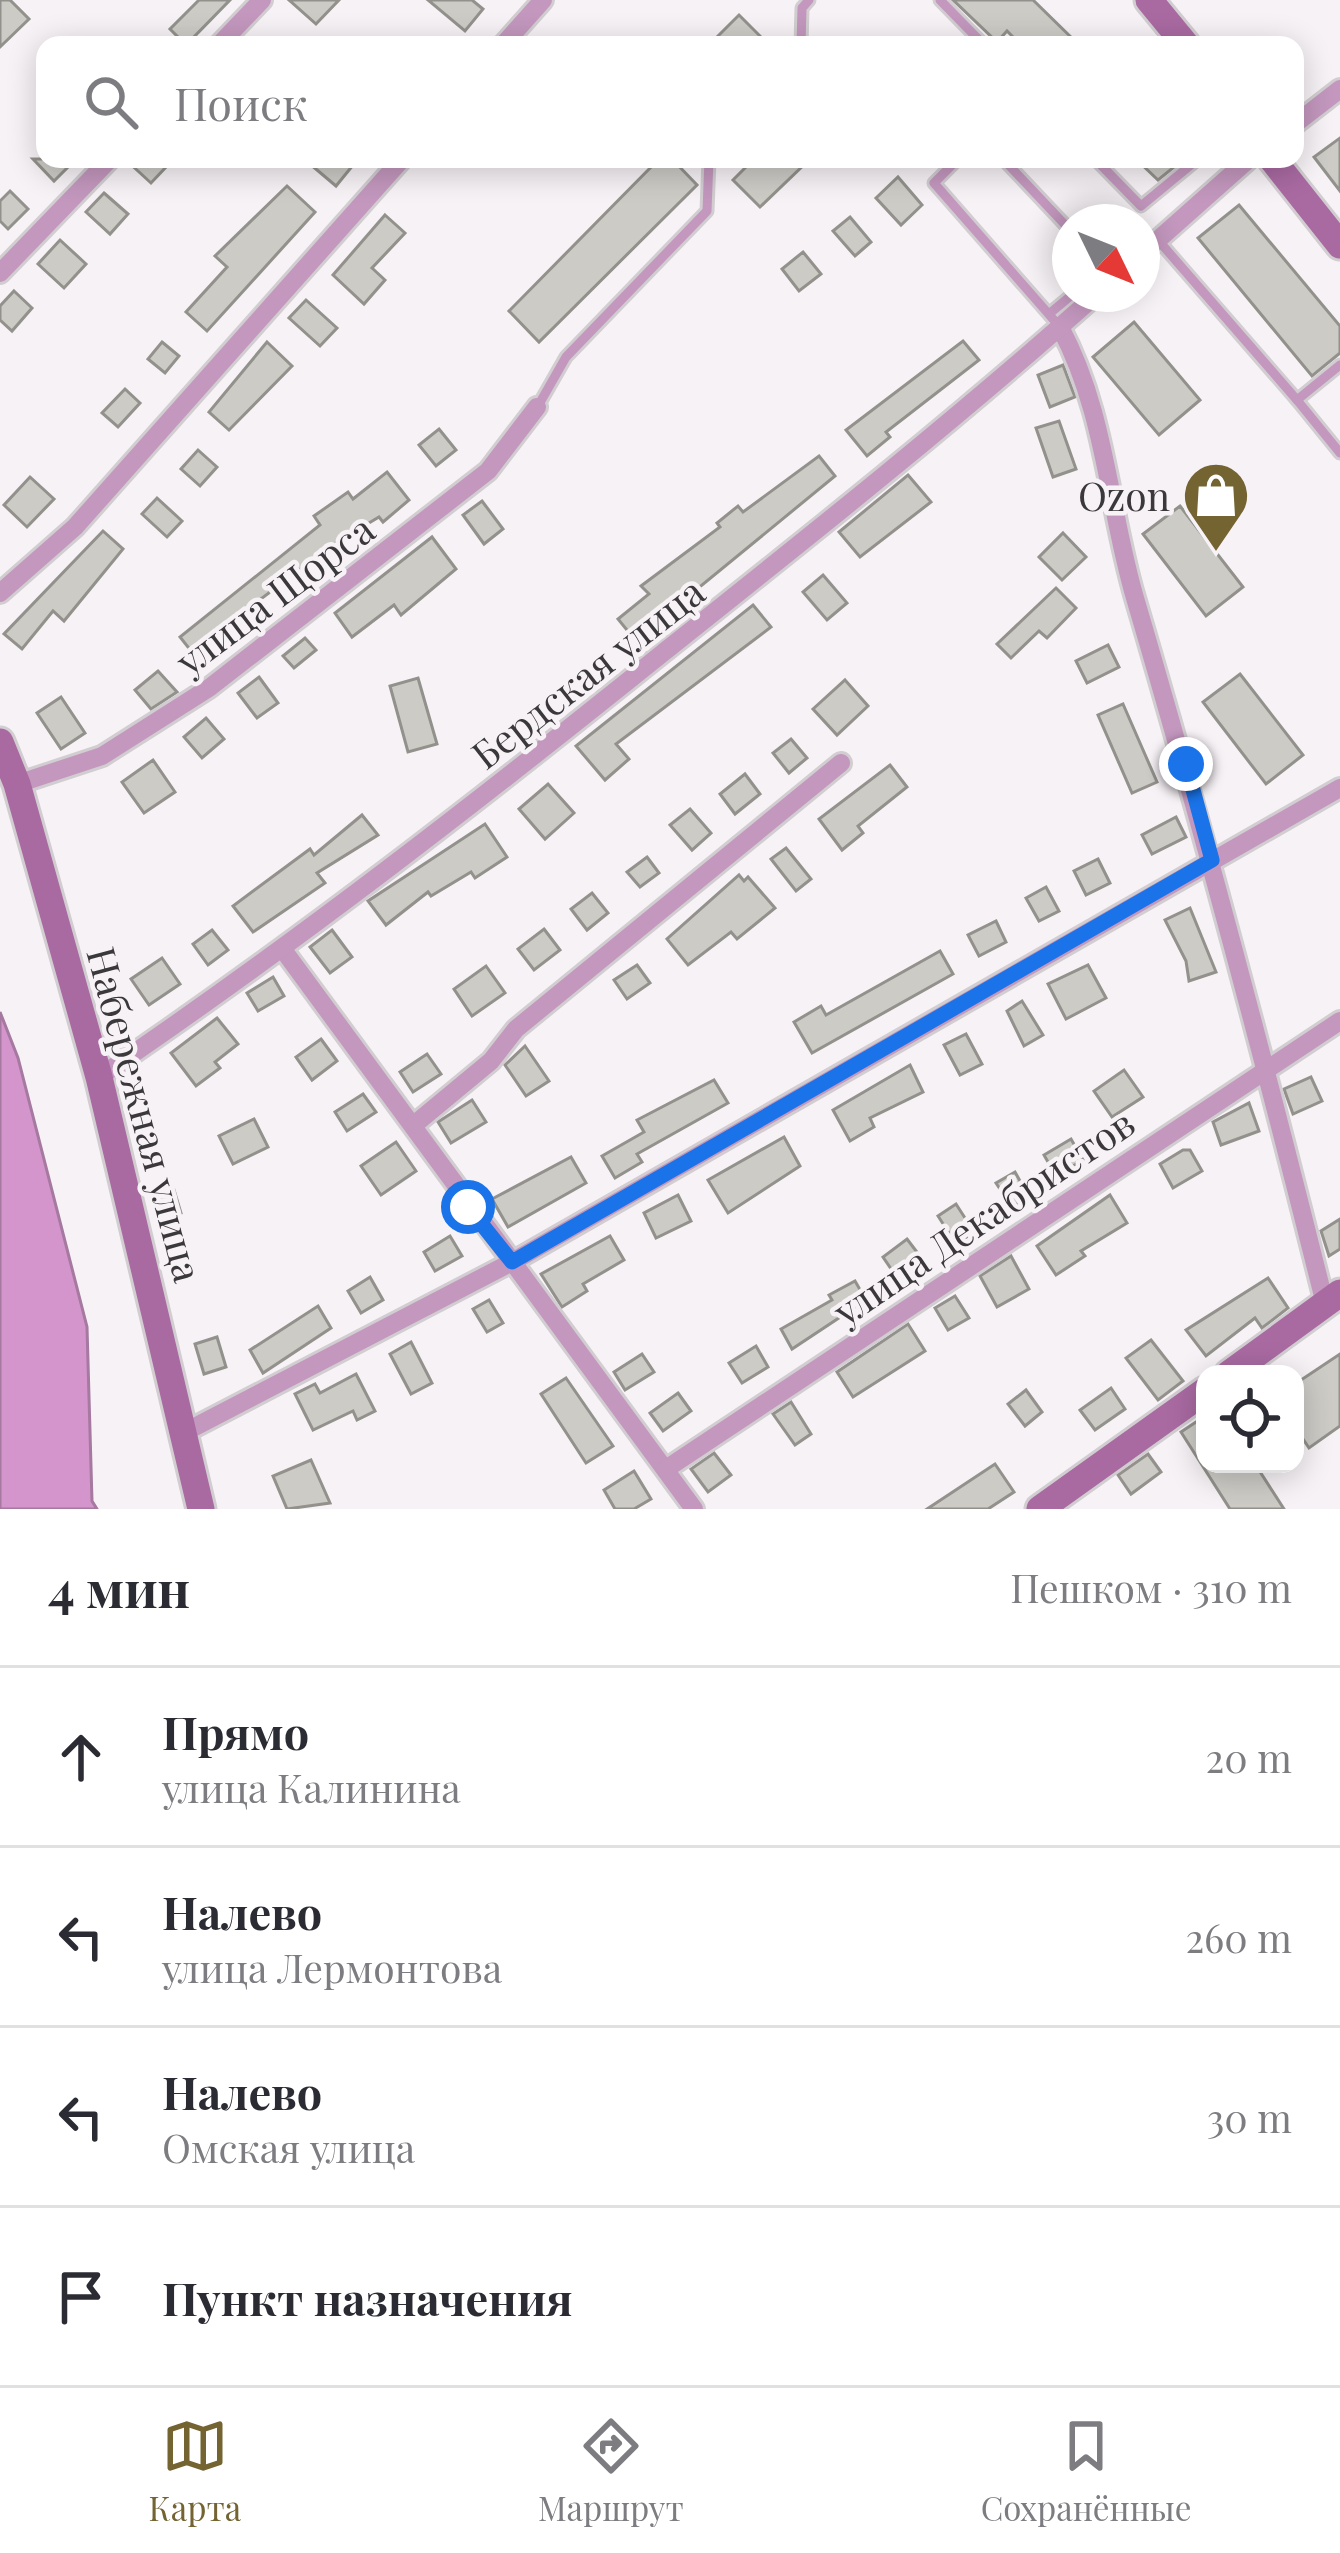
<!DOCTYPE html>
<html lang="ru">
<head>
<meta charset="utf-8">
<style>
  body { margin:0; font-family:"Playfair Display",serif; background:#f7f7f7; color:#2b2b33 }
  .controls { position:absolute; right:36px; bottom:36px; display:grid; overflow:hidden; border-radius:24px; box-shadow:0 6px 30px #0003 }
  .controls button { width:108px; height:108px; display:grid; place-items:center; padding:0; border:0; border-bottom:3px solid #e1e1e2; background:#fff; color:#2b2b33; font:60px sans-serif }
  .compass { position:absolute; left:1052px; top:204px; width:108px; height:108px; border-radius:50%; background:#fff; box-shadow:0 6px 30px #0003; rotate:133deg }
  .stop { position:absolute; width:36px; height:36px; margin:-27px; border:9px solid #1a73e8; border-radius:50%; background:#fff }
  .stop.end { background:#1a73e8; border-color:#fff; box-shadow:0 3px 12px #0008 }
  .list { margin:0; padding:0; list-style:none }
  h2 { display:flex; justify-content:space-between; align-items:center; height:156px; margin:0; padding:0 48px; font-size:51px }
  h2 small { font-size:39px; font-weight:400; color:#7c7c81 }
  .list li { display:grid; grid-template-columns:78px 1fr auto; gap:36px; align-items:center; box-sizing:border-box; height:180px; padding:0 48px; border-top:3px solid #e1e1e2 }
  .list b { display:block; font-size:45px; white-space:nowrap }
  .list p { margin:0; font-size:39px; white-space:nowrap; color:#7c7c81 }
  .list em { font-size:39px; font-style:normal; color:#7c7c81 }
  .icon { flex:none; width:66px; height:66px; fill:none; stroke:currentColor; stroke-width:2; stroke-linecap:round; stroke-linejoin:round }
  .map { position:relative; flex:none; width:1340px; height:1509px; overflow:hidden }
  .search { position:absolute; background:#fff; box-shadow:0 6px 30px #0003; left:36px; right:36px; top:36px; height:132px; display:flex; align-items:center; gap:30px; box-sizing:border-box; padding:0 42px; border-radius:24px; color:#7c7c81; font-size:45px }
  .sheet { height:876px; background:#fff }
  nav { display:flex; justify-content:space-around; align-items:center; box-sizing:border-box; height:168px; border-top:3px solid #e1e1e2; background:#fff; font-size:33px; color:#7c7c81 }
  nav a { display:grid; justify-items:center; gap:6px }
  nav .on { color:#746432 }
  .map>svg:first-child { display:block }
</style>
</head>
<body>
<div class="map">
<svg width="1340" height="1509" viewBox="0 0 1340 1509">
  <rect width="100%" height="100%" fill="#f7f2f6"/>
  <polygon fill="#d395cb" stroke="#a579a0" stroke-width="3" points="0,1012 18,1058 87,1327 92,1501 97,1509 0,1509"/>
  <g fill="#cdcbc6" stroke="#93918c" stroke-width="3">
    <polygon points="0,0 10,0 29,19 0,47"/>
    <polygon points="199,0 230,0 186,45 170,29"/>
    <polygon points="289,0 339,0 316,24"/>
    <polygon points="428,0 472,0 483,9 465,31"/>
    <polygon points="953,0 1033,0 1079,45 1021,45 1007,31 997,42"/>
    <polygon points="739,15 769,45 709,45"/>
    <polygon points="1340,138 1340,191 1314,157"/>
    <polygon points="33,159 76,159 54,181"/>
    <polygon points="125,159 157,159 166,167 151,183"/>
    <polygon points="304,159 358,159 336,186"/>
    <polygon points="659,159 672,159 697,185 539,342 509,311"/>
    <polygon points="754,159 810,159 760,207 733,180"/>
    <polygon points="1136,159 1184,159 1158,180"/>
    <polygon points="898,177 922,205 901,225 876,198"/>
    <polygon points="287,186 315,212 207,331 186,312 227,267 215,256"/>
    <polygon points="10,191 28,209 8,229 0,221 0,201"/>
    <polygon points="104,193 128,214 110,234 86,212"/>
    <polygon points="1239,205 1340,326 1340,353 1312,376 1198,238"/>
    <polygon points="385,215 405,233 372,268 385,280 364,304 333,275"/>
    <polygon points="850,217 871,242 855,256 833,231"/>
    <polygon points="60,240 86,264 64,288 38,264"/>
    <polygon points="803,252 821,274 799,291 782,269"/>
    <polygon points="14,291 32,308 12,331 0,320 0,306"/>
    <polygon points="306,300 337,328 320,346 289,318"/>
    <polygon points="1134,322 1200,400 1159,435 1093,357"/>
    <polygon points="963,341 979,360 886,432 890,437 867,456 846,430"/>
    <polygon points="162,342 179,356 165,373 148,359"/>
    <polygon points="267,342 292,366 229,430 209,412"/>
    <polygon points="1063,365 1075,397 1050,407 1038,375"/>
    <polygon points="125,389 140,403 118,427 102,413"/>
    <polygon points="1059,421 1076,469 1053,477 1036,428"/>
    <polygon points="439,429 456,450 436,466 419,445"/>
    <polygon points="198,450 217,467 200,486 181,469"/>
    <polygon points="819,456 835,476 635,640 618,619 649,594 641,586 720,527 717,523 738,506 743,512"/>
    <polygon points="387,472 409,500 383,522 379,517 334,544 214,634 217,639 195,656 180,637 320,525 314,516 348,492 353,499"/>
    <polygon points="908,475 931,502 860,557 839,532"/>
    <polygon points="30,477 54,499 27,527 4,505"/>
    <polygon points="157,498 182,521 167,537 142,514"/>
    <polygon points="482,501 503,529 484,544 463,515"/>
    <polygon points="1180,506 1243,587 1206,616 1143,534"/>
    <polygon points="103,531 123,549 64,621 53,611 22,649 4,634"/>
    <polygon points="1063,533 1086,557 1062,580 1039,557"/>
    <polygon points="432,537 456,569 401,615 394,605 352,637 335,613"/>
    <polygon points="823,575 847,603 827,620 803,592"/>
    <polygon points="1056,588 1076,608 1047,638 1039,631 1011,658 997,644"/>
    <polygon points="753,605 771,627 616,744 629,759 605,780 576,746"/>
    <polygon points="305,638 316,650 294,668 283,656"/>
    <polygon points="1108,645 1119,667 1087,683 1076,661"/>
    <polygon points="158,671 177,692 151,709 135,690"/>
    <polygon points="1240,674 1303,755 1266,784 1203,702"/>
    <polygon points="259,677 278,703 257,718 238,693"/>
    <polygon points="418,678 437,744 408,752 390,686"/>
    <polygon points="845,680 868,706 837,735 813,709"/>
    <polygon points="61,697 85,733 61,749 37,713"/>
    <polygon points="1123,704 1157,782 1132,793 1098,715"/>
    <polygon points="206,718 224,739 202,758 184,737"/>
    <polygon points="791,739 807,758 789,773 773,753"/>
    <polygon points="153,760 175,792 144,813 122,782"/>
    <polygon points="890,765 907,787 858,826 863,833 842,850 819,819"/>
    <polygon points="745,774 760,794 735,814 720,794"/>
    <polygon points="548,784 574,813 545,839 519,809"/>
    <polygon points="690,809 711,833 692,850 670,825"/>
    <polygon points="362,815 378,835 317,873 325,883 253,932 233,906 310,849 314,855"/>
    <polygon points="1176,817 1186,837 1152,854 1142,835"/>
    <polygon points="485,824 507,857 475,878 471,872 431,896 428,892 386,925 368,901"/>
    <polygon points="786,848 811,879 796,891 771,859"/>
    <polygon points="647,857 659,873 640,887 627,872"/>
    <polygon points="1098,859 1110,883 1086,895 1074,871"/>
    <polygon points="739,875 744,881 748,877 775,908 737,939 731,932 688,965 667,939"/>
    <polygon points="1046,887 1059,911 1039,921 1026,898"/>
    <polygon points="592,893 608,913 587,930 571,909"/>
    <polygon points="1190,908 1216,972 1189,981 1186,961 1165,920"/>
    <polygon points="996,921 1006,942 979,956 968,935"/>
    <polygon points="544,929 560,950 534,970 518,949"/>
    <polygon points="212,930 228,950 208,965 193,944"/>
    <polygon points="332,930 352,957 330,973 310,947"/>
    <polygon points="940,951 953,974 812,1053 794,1022 821,1006 826,1015"/>
    <polygon points="162,958 180,984 149,1005 131,979"/>
    <polygon points="637,965 650,983 627,999 614,980"/>
    <polygon points="1088,965 1106,998 1066,1019 1048,984"/>
    <polygon points="486,966 505,993 472,1016 454,989"/>
    <polygon points="273,977 284,996 258,1011 247,993"/>
    <polygon points="1022,1001 1043,1035 1024,1046 1007,1011"/>
    <polygon points="217,1018 238,1044 215,1062 220,1068 196,1086 171,1053"/>
    <polygon points="966,1034 982,1064 960,1075 944,1045"/>
    <polygon points="321,1039 337,1061 312,1080 296,1057"/>
    <polygon points="525,1046 549,1081 526,1096 505,1065"/>
    <polygon points="427,1054 441,1074 413,1092 400,1072"/>
    <polygon points="910,1065 923,1092 870,1118 874,1127 850,1141 833,1110"/>
    <polygon points="1124,1070 1143,1097 1112,1117 1094,1091"/>
    <polygon points="1311,1077 1322,1101 1293,1114 1284,1089"/>
    <polygon points="714,1080 728,1103 637,1154 642,1162 615,1178 602,1156 644,1132 637,1120"/>
    <polygon points="363,1094 376,1112 347,1131 335,1112"/>
    <polygon points="472,1100 486,1122 451,1143 438,1122"/>
    <polygon points="1249,1103 1259,1131 1221,1145 1213,1122"/>
    <polygon points="254,1119 268,1147 233,1164 219,1136"/>
    <polygon points="784,1137 800,1166 728,1213 708,1180"/>
    <polygon points="1071,1139 1083,1160 1056,1176 1044,1155"/>
    <polygon points="396,1142 416,1171 381,1195 361,1166"/>
    <polygon points="1183,1150 1190,1150 1202,1171 1173,1188 1160,1164"/>
    <polygon points="571,1157 586,1183 508,1227 492,1199"/>
    <polygon points="1015,1172 1029,1197 1012,1207 996,1183"/>
    <polygon points="174,1190 181,1213 162,1219 156,1195"/>
    <polygon points="678,1195 691,1221 656,1238 644,1213"/>
    <polygon points="1110,1195 1127,1223 1081,1251 1085,1256 1056,1275 1037,1246"/>
    <polygon points="956,1204 974,1232 956,1244 938,1216"/>
    <polygon points="1340,1219 1340,1249 1329,1256 1321,1231"/>
    <polygon points="450,1236 462,1256 435,1271 424,1252"/>
    <polygon points="610,1236 624,1260 583,1284 587,1291 562,1307 541,1274"/>
    <polygon points="907,1239 926,1264 900,1282 883,1257"/>
    <polygon points="1011,1256 1029,1289 997,1307 980,1276"/>
    <polygon points="370,1277 383,1300 361,1313 348,1291"/>
    <polygon points="1268,1278 1288,1308 1262,1328 1255,1318 1206,1356 1186,1330"/>
    <polygon points="855,1281 866,1300 792,1349 781,1329 832,1300 829,1295"/>
    <polygon points="955,1296 969,1318 948,1330 935,1308"/>
    <polygon points="489,1300 503,1323 487,1332 473,1309"/>
    <polygon points="318,1306 331,1328 263,1373 250,1350"/>
    <polygon points="908,1324 925,1351 853,1397 837,1372"/>
    <polygon points="217,1337 226,1367 204,1374 195,1344"/>
    <polygon points="1151,1340 1183,1381 1158,1400 1126,1358"/>
    <polygon points="411,1342 432,1383 411,1394 390,1354"/>
    <polygon points="756,1346 768,1367 742,1383 729,1363"/>
    <polygon points="642,1354 654,1372 625,1390 614,1372"/>
    <polygon points="1340,1354 1340,1426 1309,1448 1295,1427 1295,1384"/>
    <polygon points="356,1374 375,1411 357,1420 353,1411 313,1430 295,1394 315,1384 320,1393"/>
    <polygon points="566,1378 613,1446 586,1463 541,1394"/>
    <polygon points="1111,1388 1125,1409 1095,1430 1080,1410"/>
    <polygon points="1026,1390 1042,1412 1025,1426 1008,1404"/>
    <polygon points="678,1393 691,1411 663,1431 650,1413"/>
    <polygon points="791,1402 811,1434 795,1445 773,1414"/>
    <polygon points="1205,1416 1205,1464 1255,1464 1284,1509 1230,1509 1181,1432"/>
    <polygon points="714,1453 731,1475 708,1492 691,1469"/>
    <polygon points="1148,1454 1161,1472 1131,1494 1118,1475"/>
    <polygon points="311,1460 330,1503 287,1509 273,1476"/>
    <polygon points="995,1464 1014,1492 988,1509 927,1509"/>
    <polygon points="634,1471 651,1499 634,1509 615,1509 604,1490"/>
  </g>
  <g fill="none" stroke-linecap="round" stroke-linejoin="round">
    <defs>
      <g id="lane">
        <polyline points="940,0 984,45"/>
        <polyline points="801,45 802,8 809,0"/>
        <polyline points="958,159 934,183 1060,327"/>
        <polyline points="1003,159 1070,230"/>
        <polyline points="1095,159 1141,206 1198,159"/>
        <polyline points="1158,240 1297,400 1340,365"/>
        <polyline points="1049,314 1073,294"/>
        <polyline points="1297,400 1340,453"/>
        <polyline points="538,406 566,357 707,211 709,159"/>
      </g>
      <g id="street">
        <polyline points="219,45 262,0"/>
        <polyline points="503,45 543,0"/>
        <polyline points="1295,124 1340,89"/>
        <polyline points="1142,254 1249,159"/>
        <polyline points="0,273 110,159"/>
        <path d="M1060,327C1106,413 1108,506 1135,598C1204,832 1266,1067 1325,1304"/>
        <polyline points="0,593 75,527 402,159"/>
        <polyline points="17,784 102,756 209,688 488,471 537,407"/>
        <polyline points="284,951 694,1509"/>
        <path d="M99,1077C295,944 480,800 664,652C811,535 957,419 1097,294"/>
        <polyline points="415,1124 491,1061 516,1029 841,763"/>
        <polyline points="187,1431 512,1262 1340,788"/>
        <polyline points="666,1469 1340,1021"/>
      </g>
      <g id="secondary">
        <polyline points="1149,0 1186,45"/>
        <polyline points="1272,159 1340,245"/>
        <polyline points="0,742 17,784 99,1077 201,1509"/>
        <polyline points="1229,1374 1340,1293"/>
        <polyline points="1040,1509 1205,1391"/>
      </g>
    </defs>
    <use href="#lane" stroke="#d1cdd0" stroke-width="15"/>
    <use href="#street" stroke="#d1cdd0" stroke-width="24"/>
    <use href="#secondary" stroke="#d1cdd0" stroke-width="33"/>
    <use href="#lane" stroke="#c397be" stroke-width="9"/>
    <use href="#street" stroke="#c397be" stroke-width="18"/>
    <use href="#secondary" stroke="#a96aa2" stroke-width="27"/>
  </g>
  <g fill="none" stroke-linecap="round" stroke-linejoin="round">
    <polyline stroke="#1a73e8" stroke-width="15" points="468,1207 512,1262 1212,860 1186,764"/>
  </g>
  <defs>
    <symbol id="shop-pin" viewBox="-11 -11 22 30"><path d="M0 17L-7.5 6A9.5 9.5 0 1 1 7.5 6Z" fill="#746432" stroke="#f7f2f6"/><path d="M-5-2.5h2.3a2.7 3.5 0 0 1 5.4 0H5L5.5 6h-11ZM-1.5-2.5h3a1.5 2.3 0 0 0-3 0Z" fill="#fff"/></symbol>
  </defs>
  <g fill-rule="evenodd">
    <use href="#shop-pin" x="1178" y="457" width="76" height="104"/>
  </g>
  <g text-anchor="middle" dominant-baseline="central" stroke-width="9" stroke-linejoin="round" paint-order="stroke">
    <g font-size="39" fill="#3a383a" stroke="#f7f2f6" text-anchor="end">
      <text x="1170" y="495">Ozon</text>
    </g>
    <g font-size="39" fill="#3a383a" stroke="#f7f2f6">
      <text transform="translate(274 594) rotate(-37)">улица Щорса</text>
      <text transform="translate(587 672) rotate(-38)">Бердская улица</text>
      <text transform="translate(146 1114) rotate(75)">Набережная улица</text>
      <text transform="translate(983 1216) rotate(-34)">улица Декабристов</text>
    </g>
  </g>
</svg>
<div class="controls">
<button><svg class="icon" aria-label="locate" viewBox="0 0 24 24"><circle cx="12" cy="12" r="6"/><path d="M12 2v4M12 18v4M2 12h4M18 12h4"/></svg></button>
</div>
<svg class="compass" viewBox="-18 -18 36 36"><path d="M0-13l5 13h-10z" fill="#e53935"/><path d="M0 13l5-13h-10z" fill="#7c7c81"/></svg>
<div class="stop" style="left:468px;top:1207px"></div>
<div class="stop end" style="left:1186px;top:764px"></div>
<div class="search"><svg class="icon" aria-label="search" viewBox="0 0 24 24"><circle cx="10" cy="10" r="6"/><path d="M15 15l6 6"/></svg>Поиск</div>
</div>
<section class="sheet">
<h2>4 мин<small>Пешком · 310 m</small></h2>
<ul class="list">
<li><svg class="icon" aria-label="ahead" viewBox="0 0 24 24"><path d="M12 20V5M6 11l6-6 6 6"/></svg><div><b>Прямо</b><p>улица Калинина</p></div><em>20 m</em></li>
<li><svg class="icon" aria-label="left" viewBox="0 0 24 24"><path d="M17 20v-9H6M10 6l-5 5 5 5"/></svg><div><b>Налево</b><p>улица Лермонтова</p></div><em>260 m</em></li>
<li><svg class="icon" aria-label="left" viewBox="0 0 24 24"><path d="M17 20v-9H6M10 6l-5 5 5 5"/></svg><div><b>Налево</b><p>Омская улица</p></div><em>30 m</em></li>
<li><svg class="icon" aria-label="arrive" viewBox="0 0 24 24"><path d="M6 21V4h12l-3 4 3 4H6"/></svg><div><b>Пункт назначения</b></div></li>
</ul>
</section>
<nav>
<a class="on"><svg class="icon" aria-label="map" viewBox="0 0 24 24"><path d="M3 6l6-2 6 2 6-2v14l-6 2-6-2-6 2zM9 4v14M15 6v14"/></svg>Карта</a>
<a><svg class="icon" aria-label="directions" viewBox="0 0 24 24"><path d="M12 3l9 9-9 9-9-9zM9 14v-3h6M13 9l2 2-2 2"/></svg>Маршрут</a>
<a><svg class="icon" aria-label="saved" viewBox="0 0 24 24"><path d="M7 4h10v16l-5-4-5 4z"/></svg>Сохранённые</a>
</nav>
</body>
</html>
